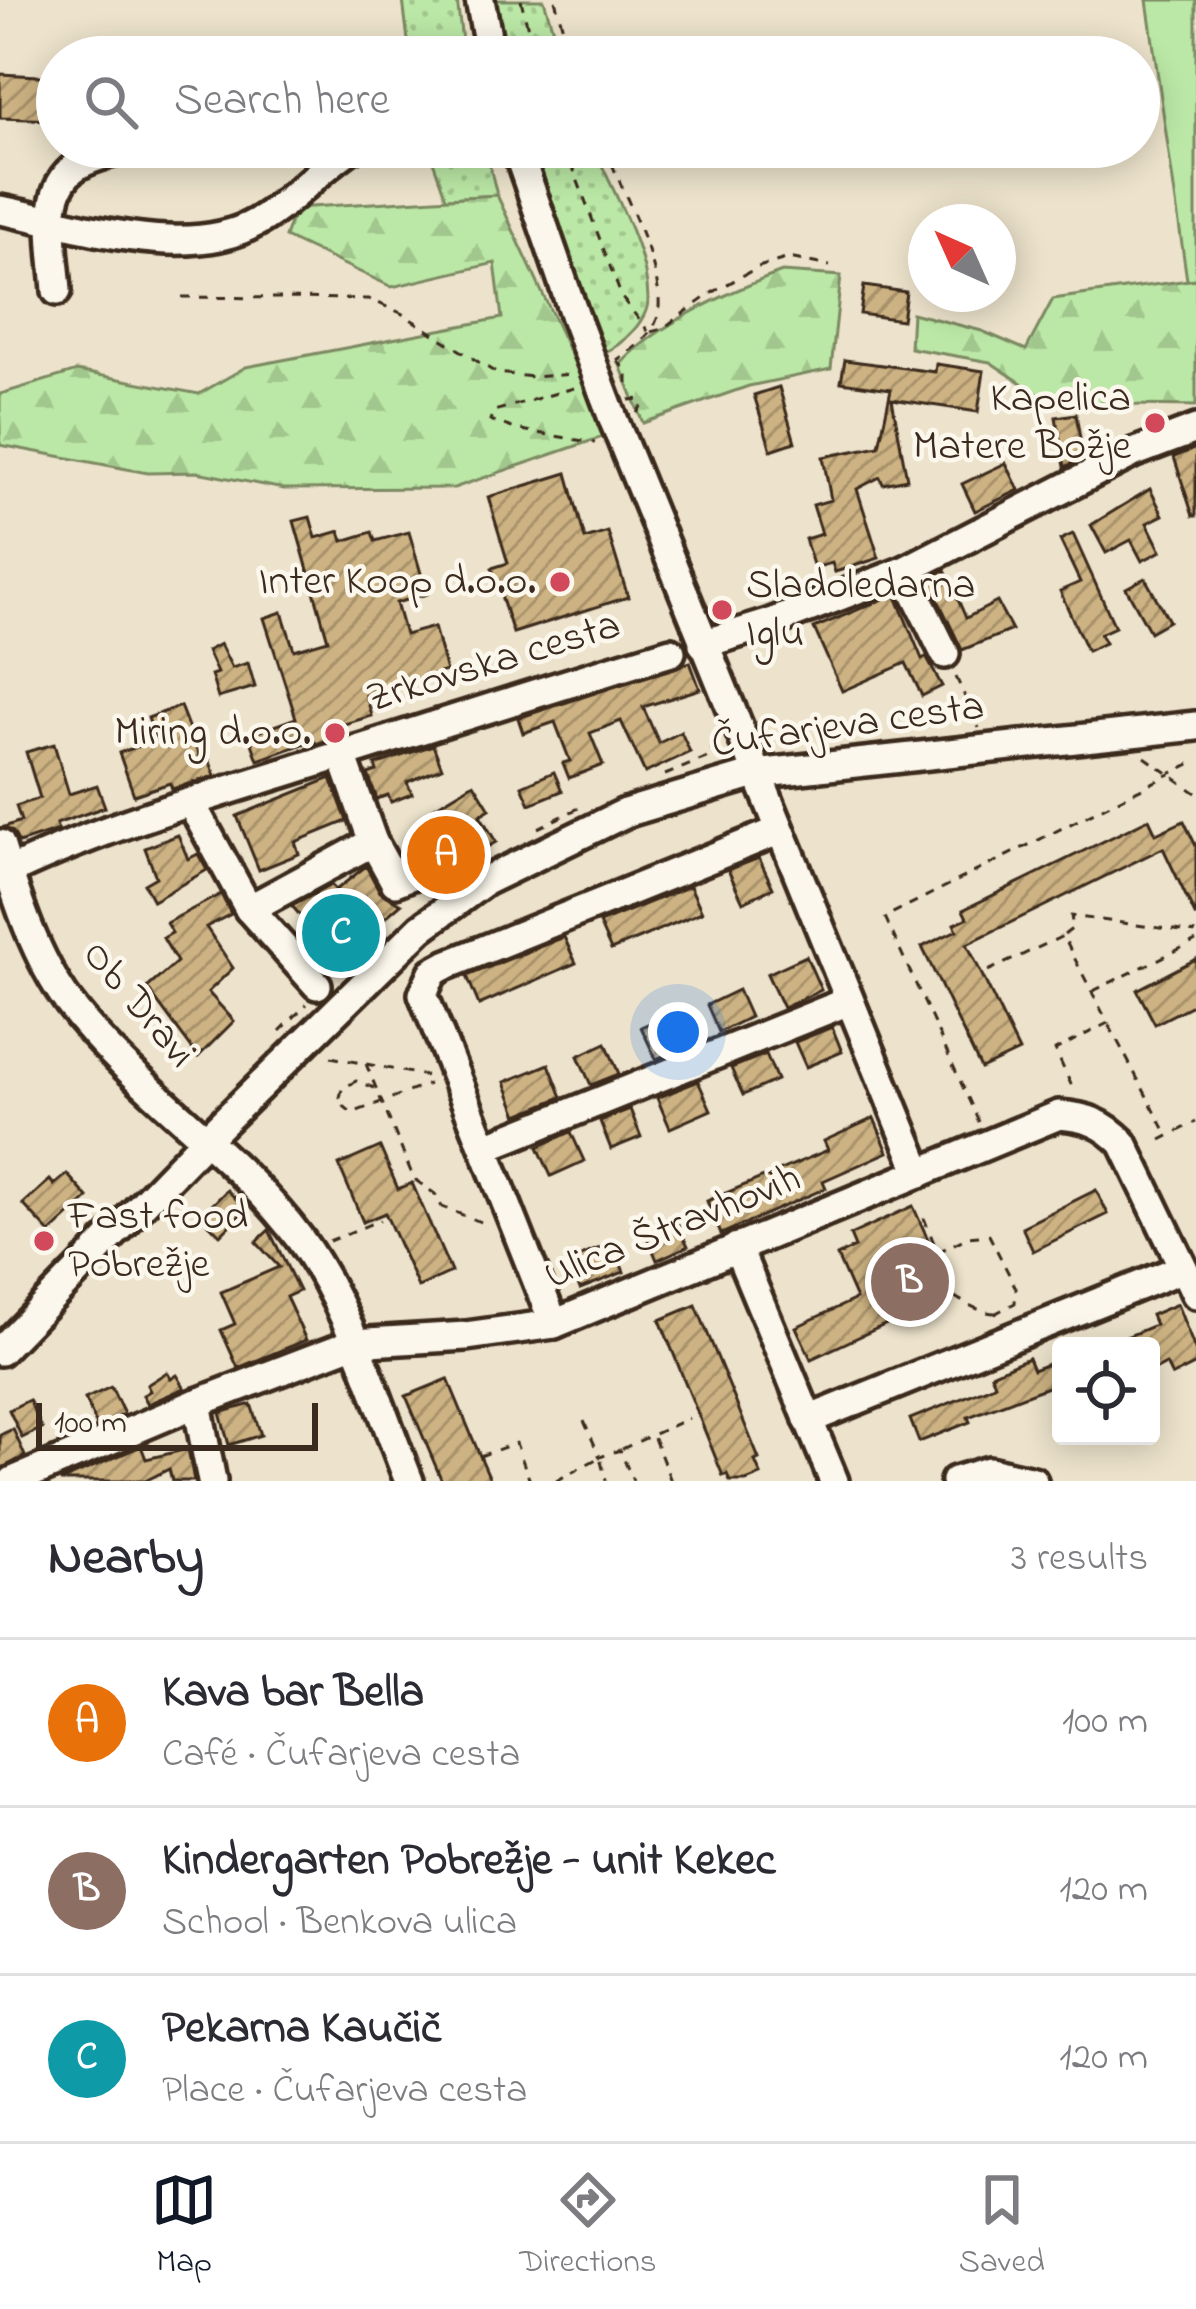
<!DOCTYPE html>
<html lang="en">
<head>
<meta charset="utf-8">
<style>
  body { margin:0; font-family:"Indie Flower",sans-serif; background:#f7f7f7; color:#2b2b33 }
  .controls { position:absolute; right:36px; bottom:36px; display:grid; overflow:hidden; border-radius:12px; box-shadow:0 6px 30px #0003 }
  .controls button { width:108px; height:108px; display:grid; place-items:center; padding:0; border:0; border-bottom:3px solid #e1e1e2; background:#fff; color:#2b2b33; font:60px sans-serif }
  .compass { position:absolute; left:908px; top:204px; width:108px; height:108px; border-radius:50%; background:#fff; box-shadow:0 6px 30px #0003; rotate:315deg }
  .scale { position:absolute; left:36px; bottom:30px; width:282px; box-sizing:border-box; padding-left:12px; border:6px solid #3b2a1e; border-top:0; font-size:33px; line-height:42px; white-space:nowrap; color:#3b2a1e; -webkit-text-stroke:9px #fbf7ec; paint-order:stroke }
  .you { position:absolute; left:678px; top:1032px; width:42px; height:42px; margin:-30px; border:9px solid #fff; border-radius:50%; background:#1a73e8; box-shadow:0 0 0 18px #1a73e833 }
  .badge { display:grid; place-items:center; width:78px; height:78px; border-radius:50%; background:#111827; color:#fff; font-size:39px; font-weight:700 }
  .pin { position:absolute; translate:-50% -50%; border:6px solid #fff; box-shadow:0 3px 12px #0006 }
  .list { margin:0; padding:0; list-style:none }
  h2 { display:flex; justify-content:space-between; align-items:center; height:156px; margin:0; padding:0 48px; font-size:51px }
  h2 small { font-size:39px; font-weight:400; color:#7c7c81 }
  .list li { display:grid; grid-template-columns:78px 1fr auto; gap:36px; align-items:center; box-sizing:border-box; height:168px; padding:0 48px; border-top:3px solid #e1e1e2 }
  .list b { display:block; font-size:45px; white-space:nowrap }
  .list p { margin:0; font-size:39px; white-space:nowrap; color:#7c7c81 }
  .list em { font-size:39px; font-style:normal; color:#7c7c81 }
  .icon { flex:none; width:66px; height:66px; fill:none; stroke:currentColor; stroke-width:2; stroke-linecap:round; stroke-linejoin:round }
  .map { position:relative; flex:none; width:1196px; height:1481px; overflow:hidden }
  .search { position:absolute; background:#fff; box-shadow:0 6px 30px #0003; left:36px; right:36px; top:36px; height:132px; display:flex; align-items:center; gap:30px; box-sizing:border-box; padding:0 42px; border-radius:66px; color:#7c7c81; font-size:45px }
  .sheet { height:660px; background:#fff }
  nav { display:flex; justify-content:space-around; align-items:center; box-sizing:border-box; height:168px; border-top:3px solid #e1e1e2; background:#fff; font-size:33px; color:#7c7c81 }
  nav a { display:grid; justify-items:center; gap:6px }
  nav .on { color:#111827 }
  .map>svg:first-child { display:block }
</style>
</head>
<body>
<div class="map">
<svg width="1196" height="1481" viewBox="0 0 1196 1481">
  <defs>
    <pattern id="grass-dots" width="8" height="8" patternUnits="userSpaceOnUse" patternTransform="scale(3)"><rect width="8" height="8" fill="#bbe8a6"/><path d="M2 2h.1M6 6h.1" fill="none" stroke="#a2c78e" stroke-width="1.8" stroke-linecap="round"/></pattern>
    <pattern id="forest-firs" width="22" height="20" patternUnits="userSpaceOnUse" patternTransform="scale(3)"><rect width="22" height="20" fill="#bbe8a6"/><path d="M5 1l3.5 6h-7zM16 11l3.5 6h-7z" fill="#a2c78e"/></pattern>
    <pattern id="building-hatch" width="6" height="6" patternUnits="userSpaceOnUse" patternTransform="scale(3)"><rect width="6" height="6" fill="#cdb383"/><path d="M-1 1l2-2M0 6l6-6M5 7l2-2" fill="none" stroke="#a8926b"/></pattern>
  </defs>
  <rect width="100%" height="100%" fill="#ede3cc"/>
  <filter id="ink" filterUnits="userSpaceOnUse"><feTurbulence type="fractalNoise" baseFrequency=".00833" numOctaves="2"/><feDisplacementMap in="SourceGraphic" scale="24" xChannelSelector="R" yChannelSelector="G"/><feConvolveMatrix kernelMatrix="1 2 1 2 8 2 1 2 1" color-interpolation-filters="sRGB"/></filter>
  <g filter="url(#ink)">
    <g fill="url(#grass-dots)" stroke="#7b8962" stroke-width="3">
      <polygon points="403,0 457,0 464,57 410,57"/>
      <polygon points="489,0 544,0 561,57 502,57"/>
      <polygon points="428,147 485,147 497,195 446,198"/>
      <path d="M527,147H594C613,193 647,248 648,298C649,320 622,346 602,353Z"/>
    </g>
    <g fill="url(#forest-firs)" stroke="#7b8962" stroke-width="3">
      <polygon points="497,195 608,435 454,488 284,489 197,472 148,473 0,445 0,394 77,371 199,394 246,367 502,318 495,263 392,287 285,237 295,208"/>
      <path d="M782,272L841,276L831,369L749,386L643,423L620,365C656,324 731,291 782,272Z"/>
      <polygon points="1196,279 1196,406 1053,404 990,362 910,348 912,313 982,331 1026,350 1053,299"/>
    </g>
    <polygon fill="#bbe8a6" stroke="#7b8962" stroke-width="3" points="1147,0 1196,0 1196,279 1187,280"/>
    <g fill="url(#building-hatch)" stroke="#3b2a1e" stroke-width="3">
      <polygon points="0,74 57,77 57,120 0,118"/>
      <polygon points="864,286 906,292 902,320 860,314"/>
      <polygon points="845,360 935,372 936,364 984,371 978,412 892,399 907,479 883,484 880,477 857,489 879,558 835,572 832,563 814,568 805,539 822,534 813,505 831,500 823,457 879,446 891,389 841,382"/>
      <polygon points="779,387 795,442 771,450 754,395"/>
      <polygon points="1076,414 1083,458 1065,467 1056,417"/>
      <polygon points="1196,448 1196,516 1193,516 1174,457"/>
      <polygon points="1006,463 1019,490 975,511 962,484"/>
      <polygon points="567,473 585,539 608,532 628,597 513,633 492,568 508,563 488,497"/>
      <polygon points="1150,489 1163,515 1147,523 1161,551 1142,561 1131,540 1106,553 1091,525"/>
      <polygon points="310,517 316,538 340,531 343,541 372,532 375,541 409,532 427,594 396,603 405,635 434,627 446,671 366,695 372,716 337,726 340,736 316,744 314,740 258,760 249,735 296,718 264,618 282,612 294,650 328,640 294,521"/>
      <polygon points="1073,534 1115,627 1100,634 1105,643 1087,651 1060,591 1080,582 1060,540"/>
      <polygon points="945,570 966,618 997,602 1012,630 962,650 928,579"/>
      <polygon points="1145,578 1169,621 1150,632 1126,588"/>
      <polygon points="895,594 922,659 926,657 942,686 922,696 906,663 842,691 814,628"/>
      <polygon points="220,644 232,668 248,663 255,687 218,698 211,675 217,673 207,651"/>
      <polygon points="690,662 700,689 643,707 659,743 681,732 690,752 645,773 621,721 590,733 603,765 569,778 563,763 570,761 555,722 523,733 518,718"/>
      <polygon points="180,706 199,755 207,753 215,776 172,789 170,783 134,795 119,753 156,740 148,718"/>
      <polygon points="54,744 69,794 97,785 105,807 56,824 58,830 19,843 13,832 4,827 21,821 16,806 40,798 26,752"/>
      <polygon points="433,745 442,768 407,782 412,794 391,802 388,795 377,799 368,774 377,771 375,765"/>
      <polygon points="554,772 562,791 530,804 522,786"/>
      <polygon points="331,778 347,821 295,842 299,854 259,870 237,816"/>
      <polygon points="474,783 490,809 480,815 496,842 453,867 433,834 444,827 433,808"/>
      <polygon points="1149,819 1156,834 1184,821 1196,846 1196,917 1163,848 967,944 1019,1051 981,1069 922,947 957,930 954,924 967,918 963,910"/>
      <polygon points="178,835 188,859 198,854 207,870 153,901 144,884 156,877 145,848"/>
      <polygon points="759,858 773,888 743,902 728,870"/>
      <polygon points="366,866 380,892 401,904 337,959 292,906 331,885 336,890"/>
      <polygon points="690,886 702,912 611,950 599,923"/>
      <polygon points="221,894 231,914 206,927 233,968 208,992 234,1021 198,1057 147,988 177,962 163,938 172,933 166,923"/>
      <polygon points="564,937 576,963 479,1005 467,976"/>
      <polygon points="806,956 821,990 783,1008 767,974"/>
      <polygon points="1196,959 1196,1003 1155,1024 1137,990"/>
      <polygon points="738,990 750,1017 719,1032 707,1005"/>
      <polygon points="672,1013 687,1047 656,1059 641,1027"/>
      <polygon points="832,1027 842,1052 806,1067 795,1042"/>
      <polygon points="606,1043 619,1074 591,1085 578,1056"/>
      <polygon points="766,1054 777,1080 743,1095 731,1068"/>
      <polygon points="549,1064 562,1097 518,1115 505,1082"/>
      <polygon points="698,1081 711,1110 670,1128 657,1098"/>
      <polygon points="630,1109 641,1137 611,1149 600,1121"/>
      <polygon points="874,1118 888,1152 823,1181 826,1188 721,1234 707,1201 828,1150 824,1141"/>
      <polygon points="571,1132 584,1161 551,1176 538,1147"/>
      <polygon points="380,1147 398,1189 412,1183 451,1272 418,1287 385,1213 363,1222 339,1165"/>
      <polygon points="67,1174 88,1198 50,1233 23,1204 50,1180 54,1185"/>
      <polygon points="227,1190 246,1209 220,1235 201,1216"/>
      <polygon points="1096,1190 1108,1214 1033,1251 1022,1227"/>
      <polygon points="913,1206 931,1246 914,1254 936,1301 811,1359 796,1327 856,1299 837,1256 855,1247 850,1235"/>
      <polygon points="674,1216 688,1246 657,1260 644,1229"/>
      <polygon points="269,1230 299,1291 286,1297 306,1340 238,1368 221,1330 235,1324 221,1292 279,1267 256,1242"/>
      <polygon points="612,1243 624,1272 580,1289 569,1261"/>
      <polygon points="1177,1304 1196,1352 1196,1364 1172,1376 1166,1364 1151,1372 1151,1346 1105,1346 1155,1325 1151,1315"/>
      <polygon points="696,1305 759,1459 755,1461 761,1475 746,1481 730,1481 727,1474 723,1476 660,1320"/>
      <polygon points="1028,1358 1033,1370 1061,1359 1061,1382 968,1417 970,1422 919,1442 910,1419 990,1387 995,1384 991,1374"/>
      <polygon points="167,1372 171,1379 177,1375 185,1388 148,1404 143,1395 150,1391 147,1385"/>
      <polygon points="448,1379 480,1456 491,1481 442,1481 406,1396"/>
      <polygon points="111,1387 124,1414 97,1426 85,1399"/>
      <polygon points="29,1400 42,1428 22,1438 9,1410"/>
      <polygon points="251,1404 261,1435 229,1445 220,1413"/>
      <polygon points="13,1429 25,1456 0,1469 0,1435"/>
      <polygon points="141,1446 146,1459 188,1449 194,1481 172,1481 169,1469 145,1481 60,1481"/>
    </g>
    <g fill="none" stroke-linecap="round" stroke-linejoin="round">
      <defs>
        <g id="minor">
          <polyline points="480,0 491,57"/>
          <polyline points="516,147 575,317"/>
          <path d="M0,210C74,224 188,263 257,222C293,201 319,169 353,147"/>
          <path d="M57,291C55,253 39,191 77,166C92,156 113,153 130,147"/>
          <polyline points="614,421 920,1173"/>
          <polyline points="904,571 945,654"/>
          <polyline points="703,644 768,624 904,571 1133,453 1196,429"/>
          <polyline points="191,803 249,909 373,842 342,755"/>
          <polyline points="373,842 395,882 427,869"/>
          <path d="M0,844C17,899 35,957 69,1003C135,1091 235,1151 300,1239C349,1306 378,1404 409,1481"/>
          <path d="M0,876C95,829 201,799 302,767C425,729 547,689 671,652"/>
          <polyline points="249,909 317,985"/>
          <polyline points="486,1147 849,1001"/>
          <polyline points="737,1247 834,1481"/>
          <polyline points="554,1324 423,994 433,972 444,966 778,831"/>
          <polyline points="0,1351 205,1140 421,928 485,881 625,813 755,774 1196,726"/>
          <polyline points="197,1403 212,1481"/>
          <polyline points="808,1420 1183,1268"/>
          <path d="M13,1481L197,1403L353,1343L466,1336L554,1324L1059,1115C1087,1117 1103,1123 1123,1143L1196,1294"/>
          <polyline points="955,1481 989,1471 1033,1481"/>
        </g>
      </defs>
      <use href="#minor" stroke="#3b2a1e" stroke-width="36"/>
      <g stroke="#3b2a1e" stroke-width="3" stroke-dasharray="9 9" stroke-linecap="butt">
        <polyline points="521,0 535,57"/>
        <polyline points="555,0 571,57"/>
        <polyline points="565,147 622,298 648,331"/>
        <path d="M605,147C620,187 670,279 657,319C651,337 631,350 617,360"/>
        <polyline points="182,297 369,299 401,313 496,373 533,377 574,374"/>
        <polyline points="651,332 662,329 710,294 758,267 789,258 830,266"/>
        <polyline points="617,361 627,371 627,383"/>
        <polyline points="574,388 494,411 490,420 515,429 595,443"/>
        <polyline points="629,400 640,399 642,405 637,413"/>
        <polyline points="956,677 979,728"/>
        <polyline points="1145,757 1196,793"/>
        <polyline points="665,775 706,758 718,738"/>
        <polyline points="538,828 583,806"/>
        <polyline points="1064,935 1073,928 1071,916 1196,933"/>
        <polyline points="988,971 1063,936 1108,1023 1055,1050 1075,1093"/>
        <polyline points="1093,991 1196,941"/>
        <polyline points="1109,1025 1168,1136"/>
        <polyline points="280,1031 307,1004"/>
        <polyline points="331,1057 426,1076"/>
        <polyline points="366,1064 414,1179 435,1194 442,1207 486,1224"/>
        <polyline points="374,1088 356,1081 342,1089 339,1102 352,1113 429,1084"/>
        <polyline points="979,1122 885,917 1196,761"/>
        <polyline points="1161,1140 1196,1122"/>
        <polyline points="924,1218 937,1251"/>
        <polyline points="329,1241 380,1220"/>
        <path d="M996,1313C979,1314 943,1292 931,1277C924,1269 927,1267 928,1257L968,1237L989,1235L1016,1288L1015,1303L996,1313L998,1317"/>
        <polyline points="584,1421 600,1457 620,1450 633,1481"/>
        <polyline points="654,1438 671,1481"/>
        <polyline points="622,1449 689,1418"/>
        <polyline points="480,1456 516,1443 530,1481"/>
        <polyline points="556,1481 600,1457 606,1481"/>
      </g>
      <use href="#minor" stroke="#fbf7ec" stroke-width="27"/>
      <defs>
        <polyline id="minor-bridge" points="575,317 614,421"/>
      </defs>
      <use href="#minor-bridge" stroke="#3b2a1e" stroke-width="36" stroke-linecap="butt"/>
      <use href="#minor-bridge" stroke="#fbf7ec" stroke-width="27"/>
    </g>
  </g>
  <g fill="#d1495b" stroke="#fbf7ec" stroke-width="4.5">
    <circle cx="1155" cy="423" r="12"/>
    <circle cx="560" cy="582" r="12"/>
    <circle cx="722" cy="610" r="12"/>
    <circle cx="335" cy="733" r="12"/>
    <circle cx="44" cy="1241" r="12"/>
  </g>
  <g text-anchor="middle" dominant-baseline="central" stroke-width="9" stroke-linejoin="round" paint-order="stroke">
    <g font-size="42" fill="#3b2a1e" stroke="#fbf7ec" text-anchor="end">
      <text x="1131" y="399">Kapelica<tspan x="1131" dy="48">Matere Božje</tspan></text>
      <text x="536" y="582">Inter Koop d.o.o.</text>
      <text x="746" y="586" text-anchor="start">Sladoledarna<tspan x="746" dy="48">Iglu</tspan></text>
      <text x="311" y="733">Miring d.o.o.</text>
      <text x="68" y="1217" text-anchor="start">Fast food<tspan x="68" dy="48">Pobrežje</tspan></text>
    </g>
    <g font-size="42" fill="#3b2a1e" stroke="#fbf7ec">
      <text transform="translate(494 663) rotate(-17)">Zrkovska cesta</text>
      <text transform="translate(848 726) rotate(-8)">Čufarjeva cesta</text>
      <text transform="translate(138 1005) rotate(50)">Ob Dravi</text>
      <text transform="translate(673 1228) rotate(-22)">Ulica Štravhovih</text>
    </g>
  </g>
</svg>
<div class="controls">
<button><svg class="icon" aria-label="locate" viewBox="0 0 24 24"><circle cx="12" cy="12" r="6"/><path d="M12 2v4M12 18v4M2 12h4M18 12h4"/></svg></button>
</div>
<svg class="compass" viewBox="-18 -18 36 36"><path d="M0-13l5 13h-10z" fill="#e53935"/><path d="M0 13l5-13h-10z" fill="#7c7c81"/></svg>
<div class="scale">100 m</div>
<div class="you"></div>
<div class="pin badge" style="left:446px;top:855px;background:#e8710a">A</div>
<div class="pin badge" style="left:910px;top:1282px;background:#8d6e63">B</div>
<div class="pin badge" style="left:341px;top:933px;background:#0f9aa8">C</div>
<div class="search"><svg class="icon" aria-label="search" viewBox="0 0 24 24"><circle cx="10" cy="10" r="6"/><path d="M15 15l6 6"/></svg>Search here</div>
</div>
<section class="sheet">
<h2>Nearby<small>3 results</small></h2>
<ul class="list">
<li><span class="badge" style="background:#e8710a">A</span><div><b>Kava bar Bella</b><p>Café · Čufarjeva cesta</p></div><em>100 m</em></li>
<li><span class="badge" style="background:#8d6e63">B</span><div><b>Kindergarten Pobrežje - unit Kekec</b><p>School · Benkova ulica</p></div><em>120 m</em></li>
<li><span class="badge" style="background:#0f9aa8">C</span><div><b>Pekarna Kaučič</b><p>Place · Čufarjeva cesta</p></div><em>120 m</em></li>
</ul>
</section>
<nav>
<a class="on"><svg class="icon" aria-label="map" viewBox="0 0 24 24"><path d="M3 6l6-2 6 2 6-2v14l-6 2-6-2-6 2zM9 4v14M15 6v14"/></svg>Map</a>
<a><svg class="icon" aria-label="directions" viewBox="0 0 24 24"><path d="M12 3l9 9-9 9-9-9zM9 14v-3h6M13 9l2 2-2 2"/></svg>Directions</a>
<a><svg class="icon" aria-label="saved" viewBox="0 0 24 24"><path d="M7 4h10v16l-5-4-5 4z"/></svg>Saved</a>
</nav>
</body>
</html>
